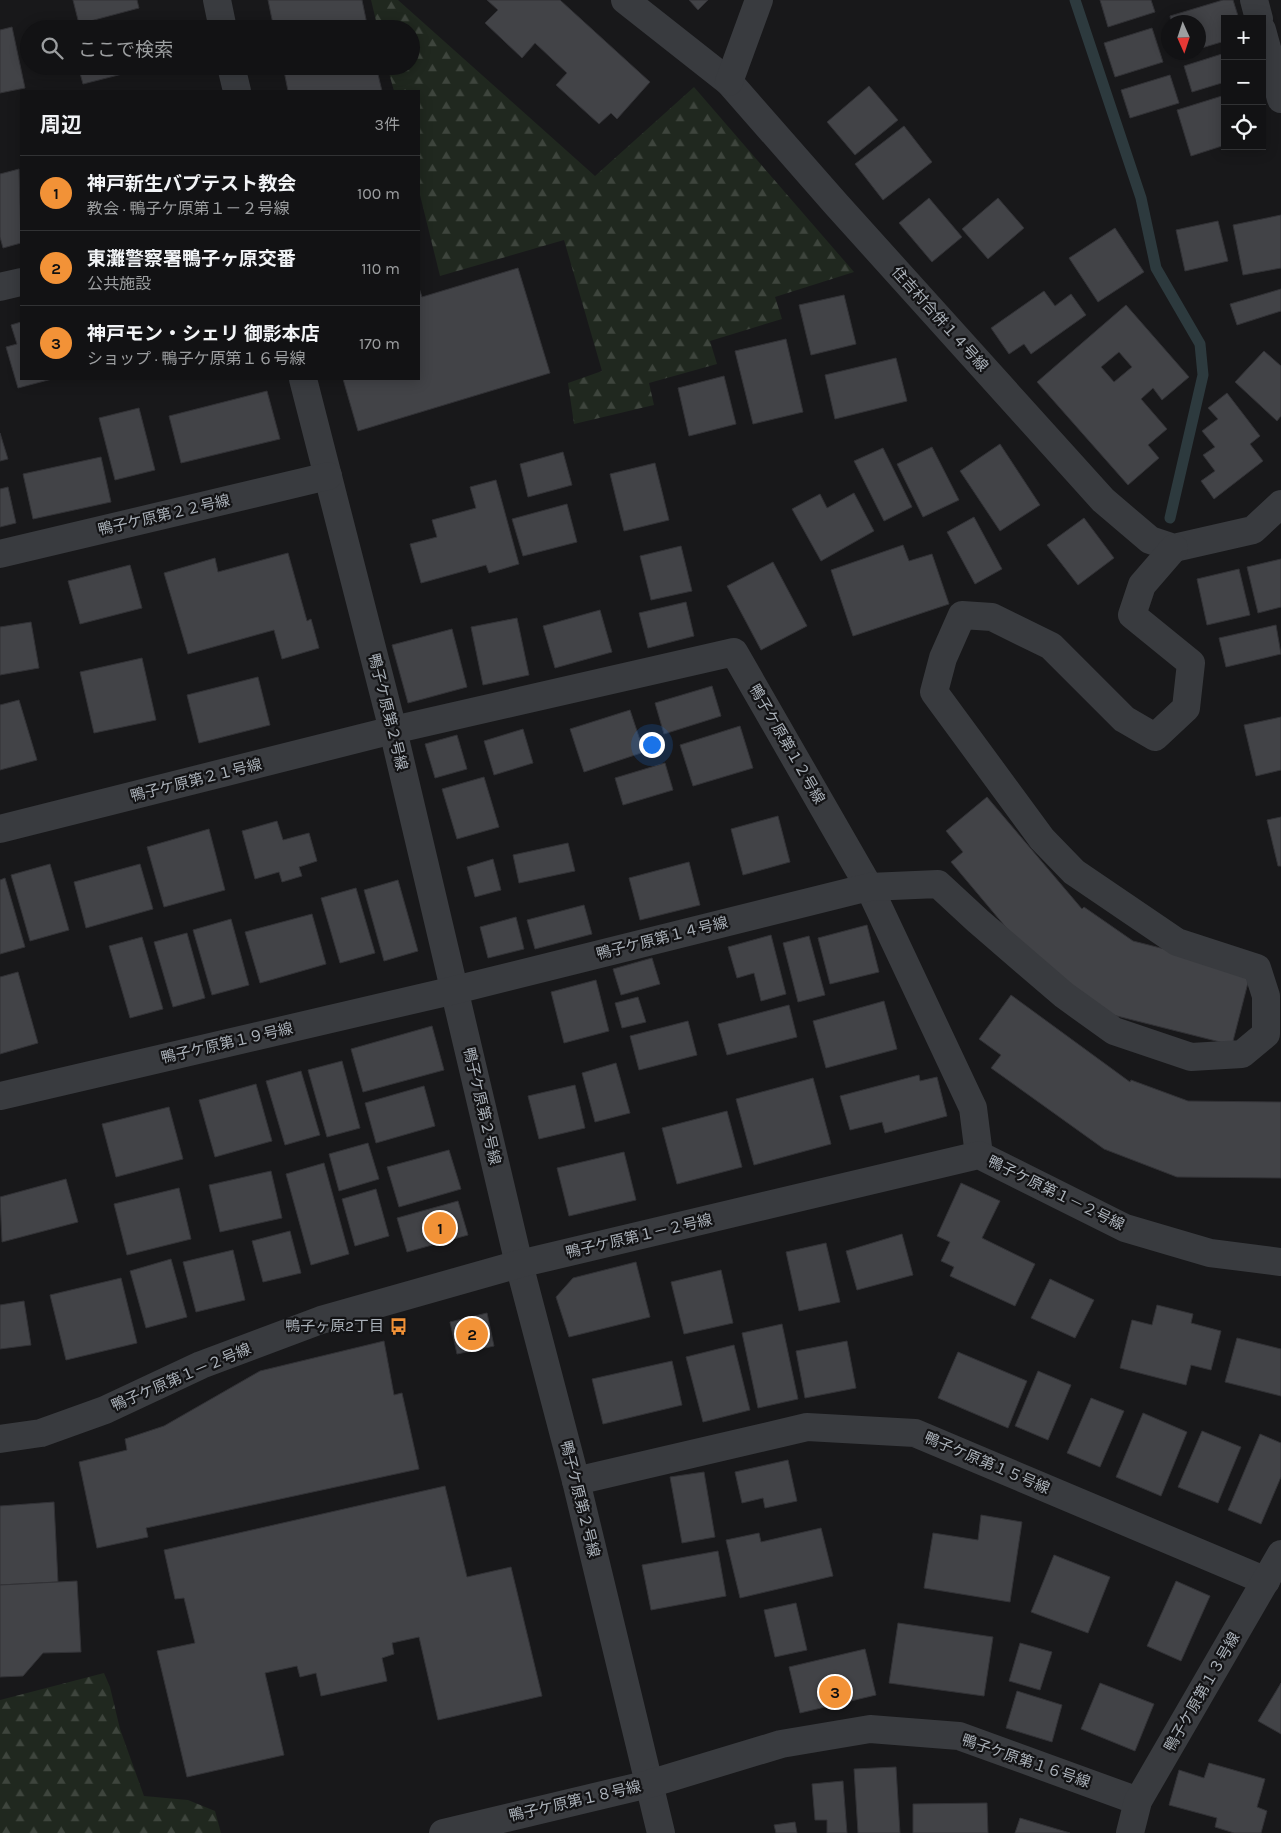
<!DOCTYPE html>
<html lang="ja">
<head>
<meta charset="utf-8">
<style>
  body { margin:0; font-family:Karla,"Noto Sans JP",sans-serif; background:#1b1b1d; color:#f1f3f6 }
  .controls { position:absolute; right:15px; top:15px; display:grid; overflow:hidden; border-radius:0px; box-shadow:0 2px 12px #0003 }
  .controls button { width:45px; height:45px; display:grid; place-items:center; padding:0; border:0; border-bottom:1px solid #313234; background:#121214; color:#f1f3f6; font:25px sans-serif }
  .compass { position:absolute; left:1161px; top:15px; width:45px; height:45px; border-radius:50%; background:#121214; box-shadow:0 2px 12px #0003; rotate:177deg }
  .you { position:absolute; left:651px; top:744px; width:18px; height:18px; margin:-12px; border:4px solid #fff; border-radius:50%; background:#1a73e8; box-shadow:0 0 0 8px #1a73e833 }
  .badge { display:grid; place-items:center; width:32px; height:32px; border-radius:50%; background:#f29237; color:#111; font-size:16px; font-weight:700 }
  .pin { position:absolute; translate:-50% -50%; border:2px solid #fff; box-shadow:0 1px 5px #0006 }
  .list { margin:0; padding:0; list-style:none }
  h2 { display:flex; justify-content:space-between; align-items:center; height:65px; margin:0; padding:0 20px; font-size:21px }
  h2 small { font-size:16px; font-weight:400; color:#9c9ea0 }
  .list li { display:grid; grid-template-columns:32px 1fr auto; gap:15px; align-items:center; box-sizing:border-box; height:75px; padding:0 20px; border-top:1px solid #313234 }
  .list b { display:block; font-size:19px; white-space:nowrap }
  .list p { margin:0; font-size:16px; white-space:nowrap; color:#9c9ea0 }
  .list em { font-size:16px; font-style:normal; color:#9c9ea0 }
  .icon { flex:none; width:28px; height:28px; fill:none; stroke:currentColor; stroke-width:2; stroke-linecap:round; stroke-linejoin:round }
  .map { position:relative; flex:none; width:1281px; height:1833px; overflow:hidden }
  .search { position:absolute; background:#121214; box-shadow:0 2px 12px #0003; left:20px; top:20px; width:400px; height:55px; display:flex; align-items:center; gap:12px; box-sizing:border-box; padding:0 18px; border-radius:28px; color:#9c9ea0; font-size:19px }
  .panel { position:absolute; background:#121214; box-shadow:0 2px 12px #0003; left:20px; top:90px; width:400px; height:290px; border-radius:0px }
  .map>svg:first-child { display:block }
</style>
</head>
<body>
<div class="map">
<svg width="1281" height="1833" viewBox="0 0 1281 1833">
  <defs>
    <pattern id="forest-firs" width="22" height="20" patternUnits="userSpaceOnUse" patternTransform="scale(1.25)"><rect width="22" height="20" fill="#20281f"/><path d="M5 1l3.5 6h-7zM16 11l3.5 6h-7z" fill="#3e453d"/></pattern>
  </defs>
  <rect width="100%" height="100%" fill="#18181a"/>
  <g fill="url(#forest-firs)">
    <polygon points="371,0 398,0 595,176 694,87 854,272 775,297 782,319 710,341 717,364 649,383 654,405 574,424 568,383 602,371 564,240 440,276 419,191 419,91 394,91 387,66 411,66 411,29 378,29"/>
    <polygon points="104,1673 110,1687 120,1729 144,1796 188,1800 215,1811 221,1833 0,1833 0,1700"/>
  </g>
  <g fill="none" stroke-linecap="round" stroke-linejoin="round">
    <polyline stroke="#2d3a3e" stroke-width="11" points="1075,0 1141,198 1156,268 1200,344 1203,375 1170,518"/>
  </g>
  <g fill="#424347" stroke="#323236" fill-rule="evenodd">
    <polygon points="73,0 137,0 139,8 79,24"/>
    <polygon points="268,0 362,0 368,29 274,29"/>
    <polygon points="487,0 560,0 650,82 617,119 611,113 599,124 556,85 567,73 535,43 522,58 485,23 498,10"/>
    <polygon points="689,0 708,0 698,10"/>
    <polygon points="1100,0 1151,0 1155,12 1108,27"/>
    <polygon points="1223,0 1233,0 1239,19 1225,19 1225,41 1198,49 1198,22 1171,22 1170,16"/>
    <polygon points="12,27 25,88 0,93 0,30"/>
    <polygon points="1152,28 1163,62 1115,77 1104,43"/>
    <polygon points="1225,53 1225,82 1192,92 1184,66"/>
    <polygon points="78,66 145,66 146,68 83,84"/>
    <polygon points="283,66 376,66 382,91 288,91"/>
    <polygon points="1170,75 1179,103 1130,118 1121,90"/>
    <polygon points="869,86 898,120 855,155 827,122"/>
    <polygon points="1225,95 1225,145 1191,156 1177,110"/>
    <polygon points="904,126 932,162 883,200 855,164"/>
    <polygon points="19,169 21,243 3,248 0,237 0,174"/>
    <polygon points="929,198 962,237 932,262 899,223"/>
    <polygon points="998,198 1024,228 988,259 962,229"/>
    <polygon points="1281,215 1281,268 1243,275 1233,225"/>
    <polygon points="1218,221 1228,261 1185,271 1176,230"/>
    <polygon points="1115,228 1144,272 1098,302 1069,258"/>
    <polygon points="518,268 550,373 358,431 343,379 419,379 419,288 422,297"/>
    <polygon points="1281,289 1281,311 1237,325 1230,304"/>
    <polygon points="1044,291 1055,306 1071,294 1086,315 1031,354 1024,344 1009,354 991,328"/>
    <polygon points="844,295 856,344 811,355 799,305"/>
    <path d="M1126,305L1189,377L1162,400L1153,388L1141,399L1167,429L1148,445L1159,458L1128,485L1037,382ZM1119,352L1132,367L1114,382L1101,367Z"/>
    <polygon points="21,322 21,379 52,379 18,388 6,347 17,344 11,325"/>
    <polygon points="786,339 803,412 753,424 735,351"/>
    <polygon points="1264,351 1281,366 1281,416 1277,421 1235,382"/>
    <polygon points="896,358 907,401 835,419 825,375"/>
    <polygon points="724,376 736,424 689,436 678,388"/>
    <polygon points="267,391 280,439 181,463 169,416"/>
    <polygon points="1227,393 1260,436 1250,444 1263,461 1214,499 1201,481 1215,471 1203,455 1215,447 1202,431 1218,419 1208,408"/>
    <polygon points="139,408 155,470 115,480 99,418"/>
    <polygon points="0,433 8,459 0,461"/>
    <polygon points="1000,444 1040,505 1000,531 960,471"/>
    <polygon points="932,447 959,500 923,517 897,464"/>
    <polygon points="883,448 912,507 884,521 854,461"/>
    <polygon points="563,452 572,485 528,497 520,464"/>
    <polygon points="101,457 111,502 33,519 23,474"/>
    <polygon points="655,463 669,520 624,531 610,474"/>
    <polygon points="496,480 519,564 489,573 486,565 421,583 410,544 437,537 432,520 476,508 470,487"/>
    <polygon points="8,487 16,523 0,527 0,489"/>
    <polygon points="854,493 874,531 821,561 792,509 820,494 827,508"/>
    <polygon points="567,504 577,542 523,556 512,519"/>
    <polygon points="974,517 1002,569 975,584 947,532"/>
    <polygon points="1084,518 1114,558 1078,585 1047,545"/>
    <polygon points="903,545 909,561 932,554 949,604 853,636 831,570"/>
    <polygon points="681,546 692,591 651,600 640,556"/>
    <polygon points="288,553 307,621 311,619 319,648 282,659 274,630 188,654 164,573 215,558 218,572"/>
    <polygon points="1281,559 1281,607 1258,613 1247,567"/>
    <polygon points="773,562 807,626 761,650 727,586"/>
    <polygon points="130,565 142,608 80,624 68,581"/>
    <polygon points="1239,569 1250,615 1207,625 1197,579"/>
    <polygon points="686,602 694,636 648,648 639,613"/>
    <polygon points="600,610 612,652 555,668 543,626"/>
    <polygon points="517,618 529,675 483,685 471,627"/>
    <polygon points="31,622 39,668 0,675 0,627"/>
    <polygon points="1276,625 1281,654 1226,667 1219,638"/>
    <polygon points="452,629 467,687 408,703 392,645"/>
    <polygon points="142,658 156,720 94,733 80,672"/>
    <polygon points="258,677 270,725 199,743 187,695"/>
    <polygon points="712,686 721,716 664,734 655,703"/>
    <polygon points="19,700 37,760 0,770 0,705"/>
    <polygon points="630,710 644,752 584,772 570,729"/>
    <polygon points="1281,717 1281,770 1256,776 1244,725"/>
    <polygon points="740,726 753,768 693,786 680,745"/>
    <polygon points="523,729 533,763 494,775 484,741"/>
    <polygon points="457,735 467,769 435,778 425,744"/>
    <polygon points="665,763 673,790 623,805 615,778"/>
    <polygon points="484,777 499,827 457,839 442,789"/>
    <polygon points="987,797 1082,909 1084,907 1133,941 1251,971 1232,1045 1105,1013 1041,969 951,862 963,852 946,831"/>
    <polygon points="778,816 790,862 743,875 731,829"/>
    <polygon points="1281,817 1281,866 1278,866 1267,820"/>
    <polygon points="277,821 283,840 309,833 317,861 299,867 302,876 282,882 279,872 255,879 242,831"/>
    <polygon points="209,829 225,890 164,907 147,847"/>
    <polygon points="568,843 575,871 519,883 513,855"/>
    <polygon points="493,859 501,890 475,897 467,867"/>
    <polygon points="689,862 700,905 640,920 629,878"/>
    <polygon points="50,864 69,930 30,941 11,875"/>
    <polygon points="140,864 153,909 86,928 74,882"/>
    <polygon points="5,878 25,947 0,954 0,880"/>
    <polygon points="398,880 418,951 384,961 364,890"/>
    <polygon points="356,888 375,953 340,963 321,898"/>
    <polygon points="584,905 592,934 535,949 527,920"/>
    <polygon points="312,914 326,964 260,983 245,932"/>
    <polygon points="516,917 524,949 488,958 480,927"/>
    <polygon points="231,919 249,985 212,995 193,930"/>
    <polygon points="867,925 879,972 830,984 818,938"/>
    <polygon points="187,933 205,998 173,1007 154,942"/>
    <polygon points="771,935 786,994 761,1001 754,973 737,978 728,947"/>
    <polygon points="809,936 825,995 798,1002 783,943"/>
    <polygon points="142,937 163,1009 130,1018 109,946"/>
    <polygon points="652,958 660,984 621,995 613,969"/>
    <polygon points="18,972 38,1043 0,1054 0,977"/>
    <polygon points="596,980 609,1031 564,1043 551,992"/>
    <polygon points="1011,995 1130,1082 1131,1080 1188,1101 1281,1102 1281,1178 1177,1177 1104,1149 991,1068 1001,1055 979,1039"/>
    <polygon points="638,997 646,1022 622,1028 615,1003"/>
    <polygon points="884,1001 897,1049 826,1068 813,1021"/>
    <polygon points="789,1005 797,1037 727,1055 718,1024"/>
    <polygon points="688,1021 697,1055 639,1070 630,1036"/>
    <polygon points="432,1026 444,1070 363,1092 351,1049"/>
    <polygon points="342,1061 360,1128 327,1137 308,1070"/>
    <polygon points="616,1063 630,1113 595,1122 582,1073"/>
    <polygon points="301,1071 320,1135 285,1145 266,1081"/>
    <polygon points="919,1075 920,1081 937,1077 947,1116 885,1133 882,1122 850,1130 840,1096"/>
    <polygon points="813,1078 831,1144 754,1165 736,1099"/>
    <polygon points="256,1084 272,1141 215,1157 199,1100"/>
    <polygon points="575,1085 585,1128 539,1139 528,1096"/>
    <polygon points="424,1086 435,1126 376,1143 365,1103"/>
    <polygon points="169,1107 183,1159 116,1177 102,1124"/>
    <polygon points="727,1111 742,1167 677,1184 662,1128"/>
    <polygon points="368,1143 379,1179 339,1191 329,1154"/>
    <polygon points="449,1150 461,1189 399,1207 387,1167"/>
    <polygon points="624,1152 636,1200 569,1216 557,1168"/>
    <polygon points="324,1163 349,1254 311,1265 286,1174"/>
    <polygon points="271,1171 282,1218 220,1232 209,1185"/>
    <polygon points="66,1179 78,1222 2,1242 0,1197"/>
    <polygon points="961,1183 1000,1201 982,1238 1035,1264 1015,1306 950,1276 954,1267 941,1261 950,1242 937,1236"/>
    <polygon points="179,1188 191,1239 127,1255 114,1204"/>
    <polygon points="376,1189 389,1236 355,1246 342,1199"/>
    <polygon points="458,1201 468,1235 407,1252 397,1218"/>
    <polygon points="290,1231 301,1273 263,1282 252,1241"/>
    <polygon points="902,1234 913,1275 857,1290 846,1251"/>
    <polygon points="826,1243 840,1302 799,1311 786,1252"/>
    <polygon points="233,1250 245,1300 196,1312 183,1262"/>
    <polygon points="171,1259 187,1317 146,1328 130,1271"/>
    <polygon points="636,1262 650,1317 569,1337 556,1297 573,1278"/>
    <polygon points="721,1270 733,1323 684,1334 671,1282"/>
    <polygon points="121,1278 137,1343 66,1360 50,1295"/>
    <polygon points="1050,1279 1094,1300 1075,1338 1031,1318"/>
    <polygon points="24,1301 31,1345 0,1349 0,1305"/>
    <polygon points="1157,1305 1193,1314 1191,1323 1221,1331 1211,1370 1191,1365 1186,1385 1120,1368 1132,1320 1152,1325"/>
    <polygon points="487,1313 494,1346 457,1354 450,1322"/>
    <polygon points="782,1324 798,1399 758,1408 742,1333"/>
    <polygon points="1237,1338 1281,1349 1281,1396 1225,1382"/>
    <polygon points="384,1341 394,1395 402,1393 419,1469 146,1528 148,1537 97,1548 79,1462 127,1450 125,1439 164,1426 260,1371"/>
    <polygon points="847,1341 856,1388 805,1398 796,1351"/>
    <polygon points="734,1345 750,1410 703,1422 686,1357"/>
    <polygon points="958,1352 1027,1381 1008,1428 938,1398"/>
    <polygon points="672,1361 682,1405 603,1424 592,1379"/>
    <polygon points="1038,1371 1071,1385 1048,1440 1015,1426"/>
    <polygon points="1091,1398 1124,1411 1100,1467 1067,1453"/>
    <polygon points="1143,1413 1187,1432 1161,1496 1116,1477"/>
    <polygon points="1202,1431 1241,1447 1218,1503 1178,1487"/>
    <polygon points="1260,1434 1281,1443 1281,1477 1261,1524 1228,1510"/>
    <polygon points="788,1460 797,1501 765,1508 763,1498 742,1503 735,1472"/>
    <polygon points="704,1472 715,1537 682,1543 670,1477"/>
    <polygon points="445,1486 467,1577 511,1567 542,1696 438,1720 419,1637 392,1643 394,1654 382,1658 387,1681 321,1696 316,1673 300,1677 297,1666 265,1673 284,1755 187,1777 157,1651 195,1643 184,1598 175,1599 164,1550"/>
    <polygon points="54,1502 58,1582 0,1585 0,1506"/>
    <polygon points="981,1515 1022,1522 1010,1602 924,1588 933,1533 978,1540"/>
    <polygon points="821,1528 833,1576 740,1598 726,1540 759,1533 761,1542"/>
    <polygon points="718,1551 726,1596 651,1610 642,1565"/>
    <polygon points="1054,1555 1110,1577 1088,1633 1031,1612"/>
    <polygon points="77,1581 81,1652 43,1653 23,1676 0,1677 0,1585"/>
    <polygon points="1176,1581 1210,1596 1181,1661 1147,1646"/>
    <polygon points="796,1603 807,1650 775,1657 764,1610"/>
    <polygon points="898,1623 993,1637 984,1696 889,1683"/>
    <polygon points="1020,1643 1052,1652 1040,1690 1009,1681"/>
    <polygon points="865,1649 876,1695 800,1713 789,1667"/>
    <polygon points="1100,1683 1154,1704 1135,1751 1081,1729"/>
    <polygon points="1281,1683 1281,1734 1258,1721"/>
    <polygon points="1017,1691 1062,1705 1052,1742 1006,1728"/>
    <polygon points="1209,1763 1265,1779 1257,1807 1267,1811 1261,1833 1234,1833 1215,1827 1217,1818 1169,1805 1179,1770 1204,1778"/>
    <polygon points="896,1767 900,1833 858,1833 854,1769"/>
    <polygon points="843,1781 847,1833 827,1833 827,1820 815,1820 812,1784"/>
    <polygon points="987,1803 988,1833 913,1833 913,1804"/>
    <polygon points="1020,1818 1070,1833 1015,1833"/>
    <polygon points="795,1822 797,1833 776,1833 774,1825"/>
  </g>
  <g fill="none" stroke-linecap="round" stroke-linejoin="round">
    <g stroke="#393b3f" stroke-width="28">
      <polyline points="217,0 223,29"/>
      <polyline points="625,0 729,82 836,204 1103,500 1150,540 1174,548 1253,530 1281,504"/>
      <polyline points="1254,0 1259,19"/>
      <polyline points="1262,30 1281,99"/>
      <polyline points="231,66 237,91"/>
      <polyline points="729,82 759,0"/>
      <polyline points="0,287 21,282"/>
      <polyline points="303,379 393,730 519,1264 576,1481 661,1833"/>
      <polyline points="0,554 328,476"/>
      <polyline points="0,829 393,730 734,652 869,887 973,1108 979,1155"/>
      <polyline points="0,1096 455,990 869,887 938,884 978,921 1064,995 1114,1031 1191,1057 1242,1054 1266,1034 1266,996 1257,968 1177,942 1074,872 1042,839 934,692 943,658 962,615 992,617 1051,646 1124,719 1155,737 1186,708 1191,663 1132,615 1142,585 1174,548"/>
      <polyline points="0,1439 41,1433 105,1410 201,1365 321,1320 519,1264 979,1155 1125,1228 1210,1253 1281,1262"/>
      <polyline points="576,1481 807,1427 915,1433 1266,1581"/>
      <polyline points="443,1833 649,1784 781,1744 870,1729 959,1736 1138,1801"/>
      <polyline points="1130,1833 1138,1801 1281,1554"/>
    </g>
  </g>
  <defs>
    <symbol id="bus-bare" viewBox="-9 -9 18 18"><path d="M-5-6H5V4H4V6H2V4H-2V6H-4V4H-5ZM-3.5-4V0h7V-4ZM-3.5 1.2v1.5H-2V1.2ZM2 1.2v1.5H3.5V1.2Z" fill="#f29237" stroke="#131315" stroke-width="2.5" paint-order="stroke"/></symbol>
  </defs>
  <g fill-rule="evenodd">
    <use href="#bus-bare" x="386" y="1314" width="25" height="25"/>
  </g>
  <g text-anchor="middle" dominant-baseline="central" stroke-width="4.5" stroke-linejoin="round" paint-order="stroke">
    <g font-size="15" fill="#aab1b9" stroke="#131315">
      <text transform="translate(940 319) rotate(48)">住吉村合併１４号線</text>
      <text transform="translate(164 515) rotate(-13)">鴨子ケ原第２２号線</text>
      <text transform="translate(388 712) rotate(76)">鴨子ケ原第２号線</text>
      <text transform="translate(787 744) rotate(60)">鴨子ケ原第１２号線</text>
      <text transform="translate(196 780) rotate(-14)">鴨子ケ原第２１号線</text>
      <text transform="translate(662 938) rotate(-14)">鴨子ケ原第１４号線</text>
      <text transform="translate(227 1043) rotate(-13)">鴨子ケ原第１９号線</text>
      <text transform="translate(482 1106) rotate(77)">鴨子ケ原第２号線</text>
      <text transform="translate(1056 1193) rotate(26)">鴨子ケ原第１－２号線</text>
      <text transform="translate(639 1236) rotate(-13)">鴨子ケ原第１－２号線</text>
      <text transform="translate(181 1377) rotate(-23)">鴨子ケ原第１－２号線</text>
      <text transform="translate(987 1463) rotate(23)">鴨子ケ原第１５号線</text>
      <text transform="translate(580 1499) rotate(76)">鴨子ケ原第２号線</text>
      <text transform="translate(1202 1692) rotate(-60)">鴨子ケ原第１３号線</text>
      <text transform="translate(1026 1761) rotate(19)">鴨子ケ原第１６号線</text>
      <text transform="translate(575 1801) rotate(-13)">鴨子ケ原第１８号線</text>
    </g>
    <g font-size="15" fill="#aab1b9" stroke="#131315" text-anchor="end">
      <text x="384" y="1326">鴨子ヶ原2丁目</text>
    </g>
  </g>
</svg>
<div class="controls">
<button>+</button>
<button>−</button>
<button><svg class="icon" aria-label="locate" viewBox="0 0 24 24"><circle cx="12" cy="12" r="6"/><path d="M12 2v4M12 18v4M2 12h4M18 12h4"/></svg></button>
</div>
<svg class="compass" viewBox="-18 -18 36 36"><path d="M0-13l5 13h-10z" fill="#e53935"/><path d="M0 13l5-13h-10z" fill="#9c9ea0"/></svg>
<div class="you"></div>
<div class="pin badge" style="left:440px;top:1228px">1</div>
<div class="pin badge" style="left:472px;top:1334px">2</div>
<div class="pin badge" style="left:835px;top:1692px">3</div>
<div class="search"><svg class="icon" aria-label="search" viewBox="0 0 24 24"><circle cx="10" cy="10" r="6"/><path d="M15 15l6 6"/></svg>ここで検索</div>
<section class="panel">
<h2>周辺<small>3件</small></h2>
<ul class="list">
<li><span class="badge">1</span><div><b>神戸新生バプテスト教会</b><p>教会 · 鴨子ケ原第１－２号線</p></div><em>100 m</em></li>
<li><span class="badge">2</span><div><b>東灘警察署鴨子ヶ原交番</b><p>公共施設</p></div><em>110 m</em></li>
<li><span class="badge">3</span><div><b>神戸モン・シェリ 御影本店</b><p>ショップ · 鴨子ケ原第１６号線</p></div><em>170 m</em></li>
</ul>
</section>
</div>
</body>
</html>
